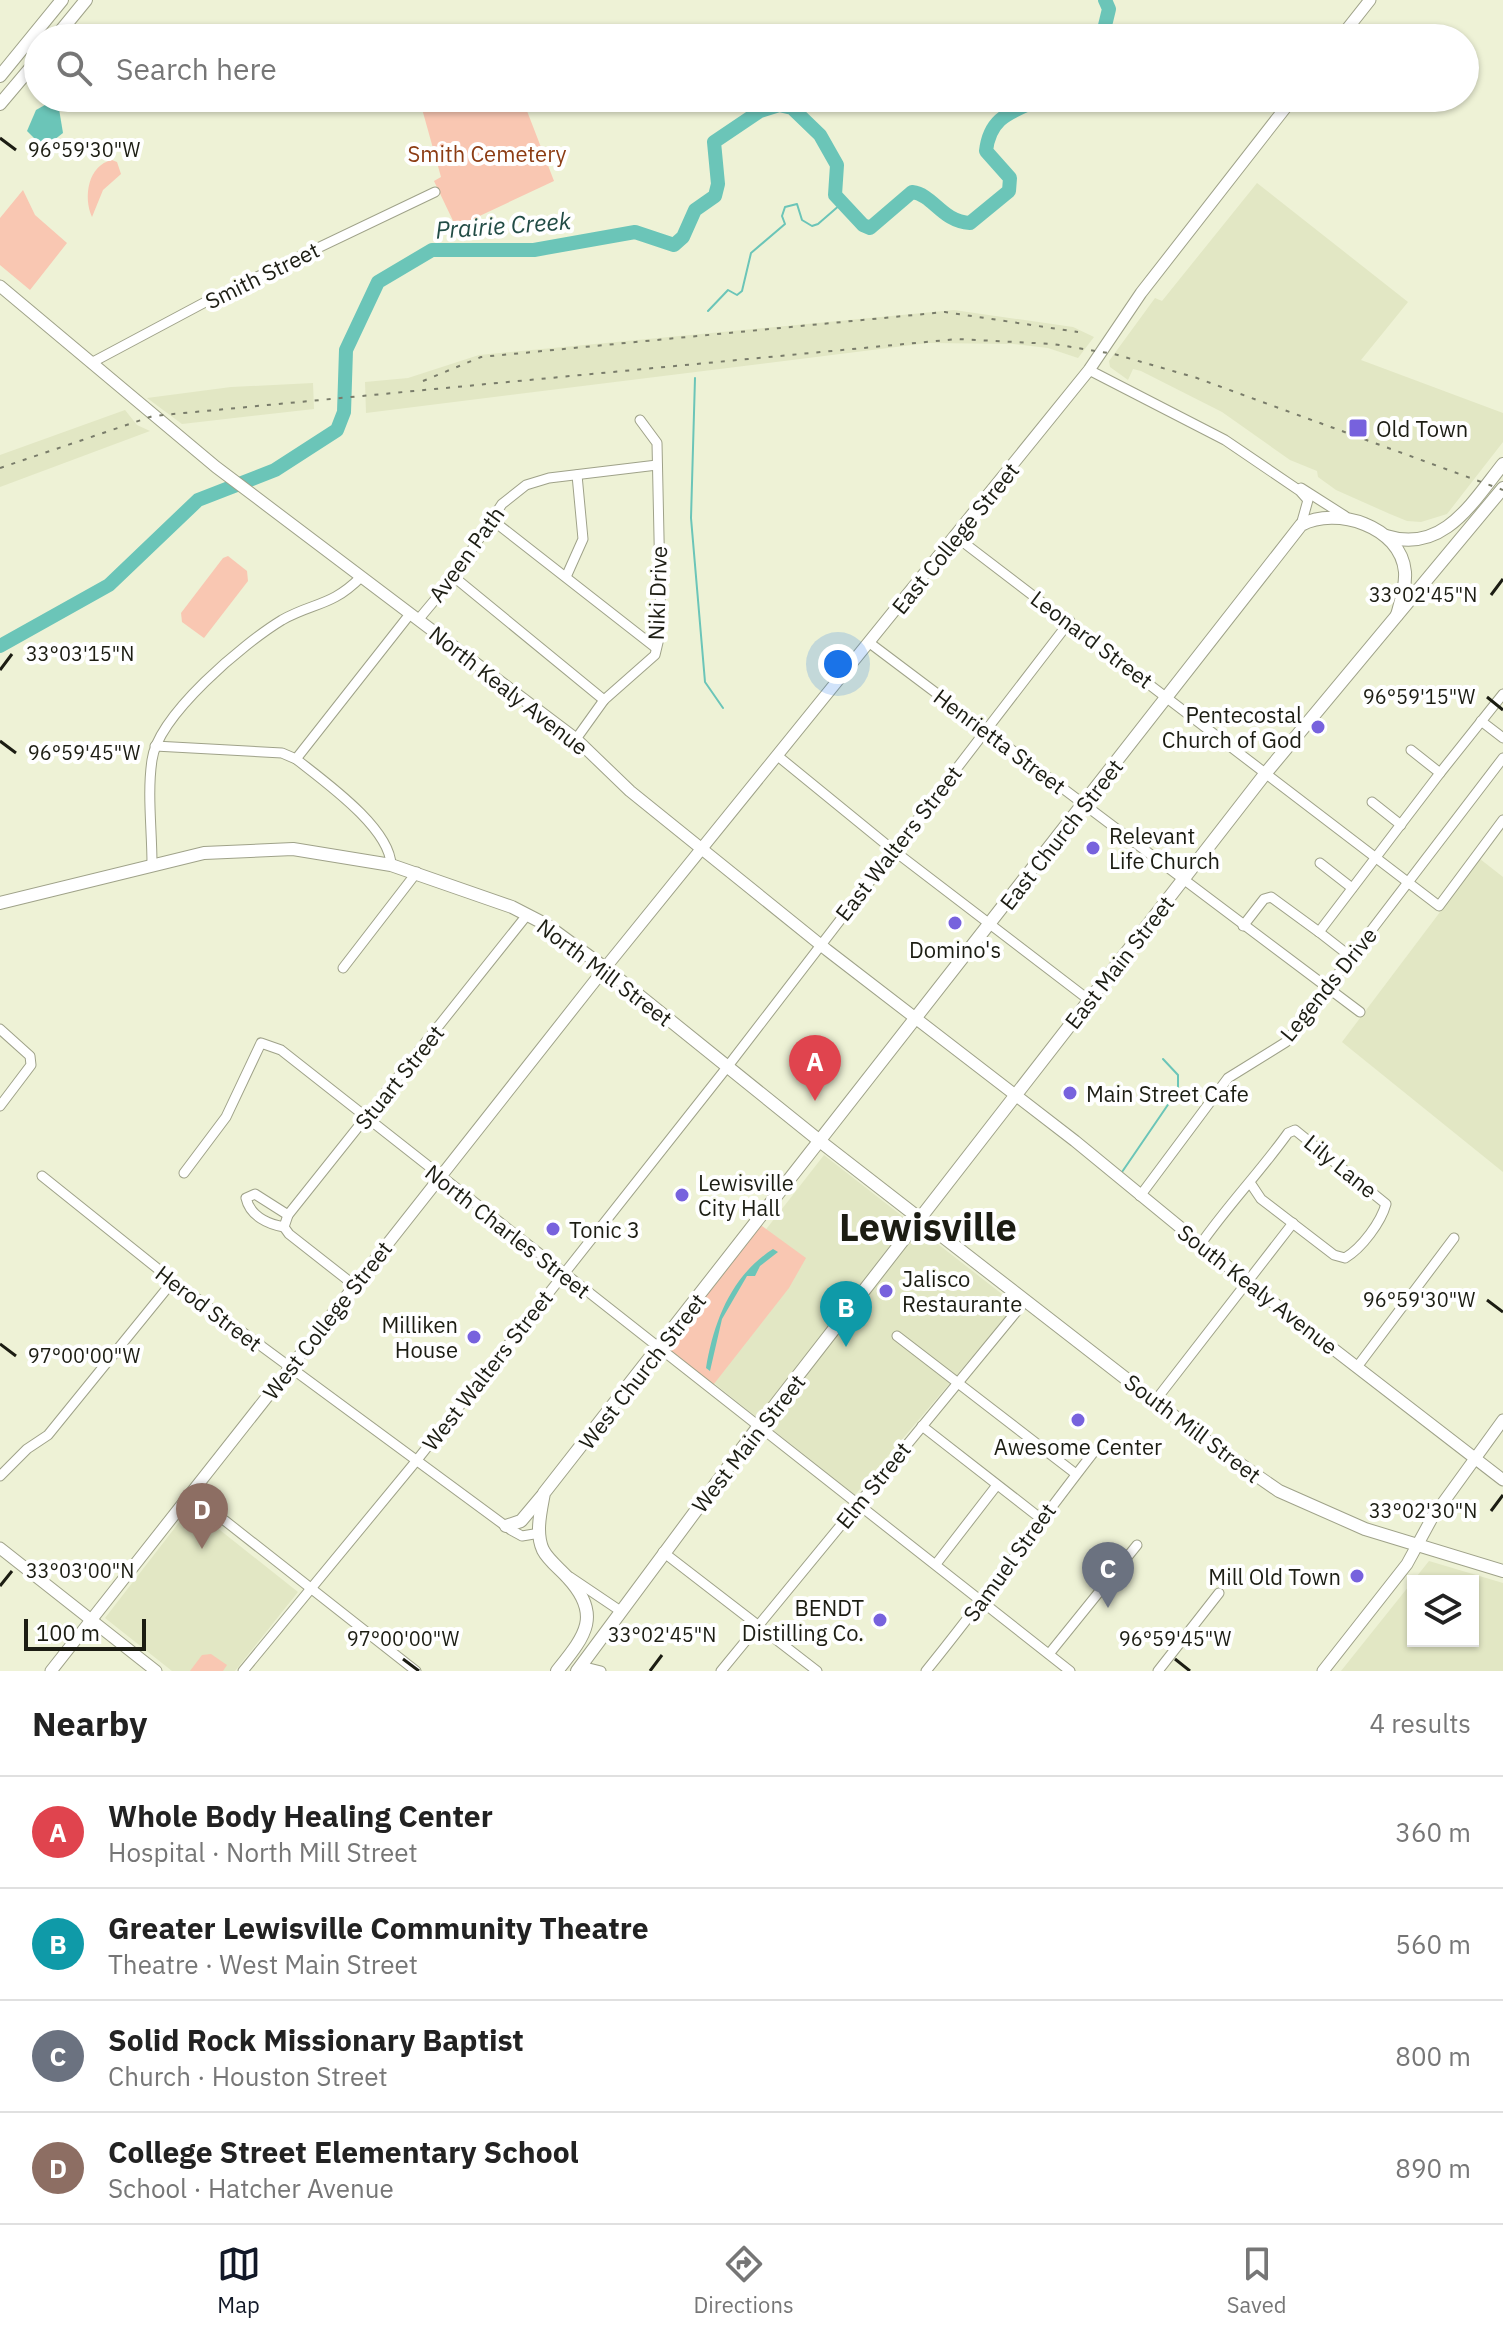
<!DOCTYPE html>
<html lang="en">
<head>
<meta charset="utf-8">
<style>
  body { margin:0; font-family:"IBM Plex Sans",sans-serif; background:#f6f6f6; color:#222 }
  .controls { position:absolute; right:24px; bottom:24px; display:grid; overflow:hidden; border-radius:0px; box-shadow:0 2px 6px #0004 }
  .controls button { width:72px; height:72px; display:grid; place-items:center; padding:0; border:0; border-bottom:2px solid #e0e0e0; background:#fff; color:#222; font:40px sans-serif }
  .scale { position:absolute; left:24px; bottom:20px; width:122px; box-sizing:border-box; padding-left:8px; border:4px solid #1c1d13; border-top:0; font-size:22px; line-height:28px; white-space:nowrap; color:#1c1d13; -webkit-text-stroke:6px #fff; paint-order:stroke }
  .you { position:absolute; left:838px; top:664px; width:28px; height:28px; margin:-20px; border:6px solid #fff; border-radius:50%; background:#1a73e8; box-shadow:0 0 0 12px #1a73e833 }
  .badge { display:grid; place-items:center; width:52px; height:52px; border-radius:50%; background:#111827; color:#fff; font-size:26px; font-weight:700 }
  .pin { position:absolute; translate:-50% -66px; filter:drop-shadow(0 2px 4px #0008) }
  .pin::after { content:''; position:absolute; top:42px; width:28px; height:24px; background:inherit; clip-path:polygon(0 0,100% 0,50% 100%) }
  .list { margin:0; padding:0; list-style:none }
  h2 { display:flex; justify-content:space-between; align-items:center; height:104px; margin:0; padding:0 32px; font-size:34px }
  h2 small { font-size:26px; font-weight:400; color:#767676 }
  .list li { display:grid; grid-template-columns:52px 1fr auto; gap:24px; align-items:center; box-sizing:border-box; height:112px; padding:0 32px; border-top:2px solid #e0e0e0 }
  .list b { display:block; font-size:30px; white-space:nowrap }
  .list p { margin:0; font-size:26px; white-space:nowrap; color:#767676 }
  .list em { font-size:26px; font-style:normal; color:#767676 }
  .icon { flex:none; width:44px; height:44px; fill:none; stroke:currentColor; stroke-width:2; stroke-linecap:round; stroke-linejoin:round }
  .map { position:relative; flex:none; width:1503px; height:1671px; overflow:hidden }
  .search { position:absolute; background:#fff; box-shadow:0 2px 6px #0004; left:24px; right:24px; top:24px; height:88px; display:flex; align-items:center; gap:20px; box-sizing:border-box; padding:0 28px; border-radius:44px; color:#767676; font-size:30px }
  .sheet { height:552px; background:#fff }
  nav { display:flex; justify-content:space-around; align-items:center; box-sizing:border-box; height:112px; border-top:2px solid #e0e0e0; background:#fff; font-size:22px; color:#767676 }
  nav a { display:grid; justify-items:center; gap:4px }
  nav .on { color:#111827 }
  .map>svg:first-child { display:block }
</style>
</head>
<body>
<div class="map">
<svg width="1503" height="1671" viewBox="0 0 1503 1671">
  <rect width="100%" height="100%" fill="#eef2d6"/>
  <g fill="#e2e7c4" fill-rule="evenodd">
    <polygon points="1257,183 1408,302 1361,360 1503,413 1503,442 1447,514 1421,522 1407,521 1390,514 1336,490 1318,477 1317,471 1290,460 1222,412 1141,371 1133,369 1128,380 1110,367 1109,361 1155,298 1162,301"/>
    <polygon points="954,310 1073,327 1094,337 1078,358 1048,348 1013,344 928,343 366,413 365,382 408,378 479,355"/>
    <polygon points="313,383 314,409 182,424 147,398 231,387"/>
    <polygon points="125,410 137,425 150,431 0,487 0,455"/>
    <polygon points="1480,859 1503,877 1503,1172 1342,1042"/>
    <polygon points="824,1155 1016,1305 855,1495 672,1350"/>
    <polygon points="191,1507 298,1592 235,1671 172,1671 105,1618"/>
    <path d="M1429,1561L1503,1583V1671H1341ZM1413,1581H1473V1641H1413Z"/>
  </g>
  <g fill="#f9c7b2">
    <polygon points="419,98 522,98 554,181 456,227 434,181 441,177"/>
    <path d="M112,160L117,162L121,174L103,190L92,217C83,197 88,165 112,160Z"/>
    <polygon points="23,190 35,215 67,243 30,290 0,265 0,218"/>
    <polygon points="228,556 247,571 248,581 204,638 182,622 181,613 223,558"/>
    <polygon points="758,1223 806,1258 789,1288 710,1389 659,1350"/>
    <polygon points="211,1654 227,1665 223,1671 190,1671 202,1655"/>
  </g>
  <g fill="#6bc5b8">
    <polygon points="52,101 58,103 63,133 54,140 40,144 27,131 36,110"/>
    <path d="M773,1249L778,1252L760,1266L755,1276H747L722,1319L710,1371L706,1368C714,1321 731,1276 773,1249Z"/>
  </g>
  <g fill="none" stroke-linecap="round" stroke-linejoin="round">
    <g stroke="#6bc5b8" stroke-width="2">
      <polyline points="708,311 728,290 737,295 742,291 751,253 785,224 782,216 785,207 797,204 802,220 812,226 818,224 841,204"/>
      <polyline points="695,378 691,518 705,682 723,708"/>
      <polyline points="1122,1172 1178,1090 1178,1075 1163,1059"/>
    </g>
    <g stroke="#6bc5b8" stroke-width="14">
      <polyline points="1102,38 1109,9 1105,0"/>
      <path d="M0,646L109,585L198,500L275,470L337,430L344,412L346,350L378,282L432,250H534L635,232L674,245L683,237L695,210L715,196L718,184L714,142L760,111L779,105L792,108L820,135L837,165L835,195L863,225L870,228L912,192C934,195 941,221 970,223L1009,191L1010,178L986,151C990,115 1013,112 1042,98"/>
    </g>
    <defs>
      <g id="minor">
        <polyline points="91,363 211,299 435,192"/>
        <polyline points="1089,370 1225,440 1300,491 1308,500 1301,525"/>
        <polyline points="1301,488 1345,516"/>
        <polyline points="491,519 656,648"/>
        <polyline points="955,536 1439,906 1503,820"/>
        <polyline points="454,577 604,700"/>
        <polyline points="566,577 583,539 577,475"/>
        <polyline points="418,620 454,577 502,504 526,485 549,478 657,465"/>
        <polyline points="871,644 1360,1012"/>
        <polyline points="1481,721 1503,738"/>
        <polyline points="576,739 604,700 655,655 661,630 657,443 640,420"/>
        <path d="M155,746L282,753L296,759C325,782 390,828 391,865"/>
        <polyline points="779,757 893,850 1089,1000"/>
        <polyline points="296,759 410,614"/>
        <polyline points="1440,773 1503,694"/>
        <polyline points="1372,802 1401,825"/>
        <polyline points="1320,863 1352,888"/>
        <path d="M152,864C152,830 147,793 152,760C158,715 244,643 282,620C314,602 331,607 361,577"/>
        <polyline points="1243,926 1264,899 1271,897 1319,932 1440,773 1411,750"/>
        <polyline points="1319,932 1351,957"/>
        <polyline points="343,968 417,872"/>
        <polyline points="0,1029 30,1056 31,1065 0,1106"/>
        <polyline points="184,1173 226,1117 261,1043 281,1050 1070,1671"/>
        <polyline points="42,1176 173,1281 511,1530 522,1536 540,1533"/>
        <polyline points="1140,1196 1228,1078 1286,1042 1503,758"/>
        <path d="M284,1227C268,1224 250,1216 246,1198L255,1194L288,1215"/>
        <path d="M1200,1245C1228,1205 1260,1172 1288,1133L1295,1130L1386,1204C1381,1222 1362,1248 1345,1258L1334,1255L1261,1199L1251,1184"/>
        <polyline points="354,1285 289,1234 284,1227 288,1215 527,915"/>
        <polyline points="897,1336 1076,1474"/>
        <polyline points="1357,1367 1454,1238"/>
        <polyline points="1155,1401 1293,1223"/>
        <polyline points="922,1426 1040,1518"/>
        <polyline points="0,1476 27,1449 48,1435 173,1281"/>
        <polyline points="191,1494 416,1671"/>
        <polyline points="663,1552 817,1671"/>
        <polyline points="936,1564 997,1485"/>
        <polyline points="570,1577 619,1610"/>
        <polyline points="1049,1654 1137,1545"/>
        <polyline points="581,1666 601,1671"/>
        <polyline points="243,1671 417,1460 728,1066 1070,621"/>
        <polyline points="721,1671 1026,1300"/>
        <path d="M926,1671C984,1600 1037,1525 1093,1453"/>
        <polyline points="1158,1671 1219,1593"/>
      </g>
      <g id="tertiary">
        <polyline points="1340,38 1370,0"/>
        <polyline points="0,286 216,467 576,739 630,791 827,950 1075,1141 1248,1283 1503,1480"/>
        <polyline points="0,1548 156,1671"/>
        <polyline points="51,1671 605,968 1089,370 1141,293 1293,98"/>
        <polyline points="1323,1671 1407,1564 1432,1518 1503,1420"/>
      </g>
      <g id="secondary">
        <polyline points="55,38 86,0"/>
        <polyline points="0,76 62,0"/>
        <polyline points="0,104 38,59"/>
        <path d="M1386,536C1443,554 1472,503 1503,464"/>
        <polyline points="0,903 204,853 293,849 391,865 512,907 545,924 605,968 821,1142 1201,1437 1279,1491 1365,1529 1503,1571"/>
        <polyline points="506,1526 521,1521 542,1496"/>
        <path d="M557,1671C584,1637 603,1616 568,1578C561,1570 548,1560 543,1550C535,1533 541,1510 544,1493L1301,525C1336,506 1401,526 1405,572C1406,586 1401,601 1397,615"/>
        <polyline points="577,1671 758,1427 1265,774 1503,488"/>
      </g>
    </defs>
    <use href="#minor" stroke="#9fa289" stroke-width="11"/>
    <use href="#tertiary" stroke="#9fa289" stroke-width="13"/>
    <use href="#secondary" stroke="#9fa289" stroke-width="14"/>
    <use href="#minor" stroke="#fff" stroke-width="9"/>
    <use href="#tertiary" stroke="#fff" stroke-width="11"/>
    <use href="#secondary" stroke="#fff" stroke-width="12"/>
    <g stroke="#797c6a" stroke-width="2" stroke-dasharray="4 8" stroke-linecap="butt">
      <polyline points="423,381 481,357 945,312 1078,332"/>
      <polyline points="0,468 153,416 957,339 1053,344 1114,354 1197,378 1503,490"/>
    </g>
  </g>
  <path fill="none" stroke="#1c1d13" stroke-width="3" d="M0,138L16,150M1491,595L1503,579M0,670L12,654M1487,697L1503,710M0,741L16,753M1487,1300L1503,1312M0,1344L16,1356M1491,1511L1503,1495M0,1586L12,1571M403,1659L419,1671M1175,1659L1190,1671M650,1671L662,1655"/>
  <g fill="#7762dd" stroke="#fff" stroke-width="3">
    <rect x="1348" y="418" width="20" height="20" rx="4"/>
    <circle cx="1318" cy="727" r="8"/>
    <circle cx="1093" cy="848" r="8"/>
    <circle cx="955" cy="923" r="8"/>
    <circle cx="1070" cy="1093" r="8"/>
    <circle cx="682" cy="1195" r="8"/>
    <circle cx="553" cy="1229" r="8"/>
    <circle cx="886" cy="1291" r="8"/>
    <circle cx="474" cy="1337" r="8"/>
    <circle cx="1078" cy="1420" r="8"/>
    <circle cx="1357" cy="1576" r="8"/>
    <circle cx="880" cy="1620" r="8"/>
  </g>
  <g text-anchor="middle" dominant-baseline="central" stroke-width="8" stroke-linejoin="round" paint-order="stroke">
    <g font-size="22" fill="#8c3c13" stroke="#fff">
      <text x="487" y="153">Smith Cemetery</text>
    </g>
    <g font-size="22" fill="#1c1d13" stroke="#fff">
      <text transform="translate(262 275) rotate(-26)">Smith Street</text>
      <text transform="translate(955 538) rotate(-51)">East College Street</text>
      <text transform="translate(466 554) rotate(-54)">Aveen Path</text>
      <text transform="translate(657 593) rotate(-88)">Niki Drive</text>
      <text transform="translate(1092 639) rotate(37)">Leonard Street</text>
      <text transform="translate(509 690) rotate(38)">North Kealy Avenue</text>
      <text transform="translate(1000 741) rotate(37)">Henrietta Street</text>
      <text transform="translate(1061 834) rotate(-52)">East Church Street</text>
      <text transform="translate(898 843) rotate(-52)">East Walters Street</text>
      <text transform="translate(1119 962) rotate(-52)">East Main Street</text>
      <text transform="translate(605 972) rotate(37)">North Mill Street</text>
      <text transform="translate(1328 984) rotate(-51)">Legends Drive</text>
      <text transform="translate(399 1077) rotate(-51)">Stuart Street</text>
      <text transform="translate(1341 1166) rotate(39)">Lily Lane</text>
      <text transform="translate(508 1231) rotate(38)">North Charles Street</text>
      <text transform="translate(1258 1289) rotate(38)">South Kealy Avenue</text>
      <text transform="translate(209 1308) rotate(37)">Herod Street</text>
      <text transform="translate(327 1320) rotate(-52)">West College Street</text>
      <text transform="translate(487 1370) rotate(-52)">West Walters Street</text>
      <text transform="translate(642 1371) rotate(-52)">West Church Street</text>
      <text transform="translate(1193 1428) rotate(37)">South Mill Street</text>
      <text transform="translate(748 1443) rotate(-52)">West Main Street</text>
      <text transform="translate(873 1485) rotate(-51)">Elm Street</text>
      <text transform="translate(1009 1562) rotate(-54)">Samuel Street</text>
    </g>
    <g font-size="22" fill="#1c1d13" stroke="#fff" text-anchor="start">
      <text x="1376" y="428">Old Town</text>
      <text x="1302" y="714" text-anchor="end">Pentecostal<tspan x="1302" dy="25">Church of God</tspan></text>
      <text x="1109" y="835">Relevant<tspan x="1109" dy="25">Life Church</tspan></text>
      <text x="955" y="949" text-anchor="middle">Domino's</text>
      <text x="1086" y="1093">Main Street Cafe</text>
      <text x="698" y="1182">Lewisville<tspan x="698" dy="25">City Hall</tspan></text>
      <text x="569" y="1229">Tonic 3</text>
      <text x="902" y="1278">Jalisco<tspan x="902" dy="25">Restaurante</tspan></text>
      <text x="458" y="1324" text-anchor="end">Milliken<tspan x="458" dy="25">House</tspan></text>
      <text x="1078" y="1446" text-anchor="middle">Awesome Center</text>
      <text x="1341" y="1576" text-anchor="end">Mill Old Town</text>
      <text x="864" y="1607" text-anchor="end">BENDT<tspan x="864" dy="25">Distilling Co.</tspan></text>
    </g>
    <g font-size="24" font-style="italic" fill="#224c46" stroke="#fff">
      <text transform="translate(503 225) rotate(-4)">Prairie Creek</text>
    </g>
    <g font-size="38" font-weight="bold" fill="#1c1d13" stroke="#fff">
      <text x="928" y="1226">Lewisville</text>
    </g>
  </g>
  <g font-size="20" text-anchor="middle" fill="#1c1d13" stroke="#fff" stroke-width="8" stroke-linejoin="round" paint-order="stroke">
    <text x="84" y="157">96°59'30"W</text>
    <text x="1423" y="602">33°02'45"N</text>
    <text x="80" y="661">33°03'15"N</text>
    <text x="1419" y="704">96°59'15"W</text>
    <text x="84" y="760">96°59'45"W</text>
    <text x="1419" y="1307">96°59'30"W</text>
    <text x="84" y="1363">97°00'00"W</text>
    <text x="1423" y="1518">33°02'30"N</text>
    <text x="80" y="1578">33°03'00"N</text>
    <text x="662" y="1642">33°02'45"N</text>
    <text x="403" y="1646">97°00'00"W</text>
    <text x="1175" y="1646">96°59'45"W</text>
  </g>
</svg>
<div class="controls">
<button><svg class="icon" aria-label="layers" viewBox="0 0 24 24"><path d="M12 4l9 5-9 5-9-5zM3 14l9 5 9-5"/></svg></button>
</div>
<div class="scale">100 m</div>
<div class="you"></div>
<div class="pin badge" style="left:815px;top:1101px;background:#e0444e">A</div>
<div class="pin badge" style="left:846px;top:1347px;background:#0f9aa8">B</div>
<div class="pin badge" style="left:1108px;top:1608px;background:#6b7280">C</div>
<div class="pin badge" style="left:202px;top:1549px;background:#8d6e63">D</div>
<div class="search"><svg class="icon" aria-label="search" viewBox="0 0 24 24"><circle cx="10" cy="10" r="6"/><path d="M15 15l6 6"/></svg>Search here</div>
</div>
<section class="sheet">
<h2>Nearby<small>4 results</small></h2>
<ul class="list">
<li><span class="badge" style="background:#e0444e">A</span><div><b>Whole Body Healing Center</b><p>Hospital · North Mill Street</p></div><em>360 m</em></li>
<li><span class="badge" style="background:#0f9aa8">B</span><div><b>Greater Lewisville Community Theatre</b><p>Theatre · West Main Street</p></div><em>560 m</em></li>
<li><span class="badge" style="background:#6b7280">C</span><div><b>Solid Rock Missionary Baptist</b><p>Church · Houston Street</p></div><em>800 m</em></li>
<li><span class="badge" style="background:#8d6e63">D</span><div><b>College Street Elementary School</b><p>School · Hatcher Avenue</p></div><em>890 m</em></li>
</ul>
</section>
<nav>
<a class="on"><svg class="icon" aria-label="map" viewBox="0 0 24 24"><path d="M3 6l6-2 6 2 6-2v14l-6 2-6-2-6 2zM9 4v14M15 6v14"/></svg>Map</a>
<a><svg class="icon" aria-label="directions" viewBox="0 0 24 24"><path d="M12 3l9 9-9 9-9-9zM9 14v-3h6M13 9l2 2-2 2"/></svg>Directions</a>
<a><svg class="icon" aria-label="saved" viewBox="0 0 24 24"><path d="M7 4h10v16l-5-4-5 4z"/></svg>Saved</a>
</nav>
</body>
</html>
